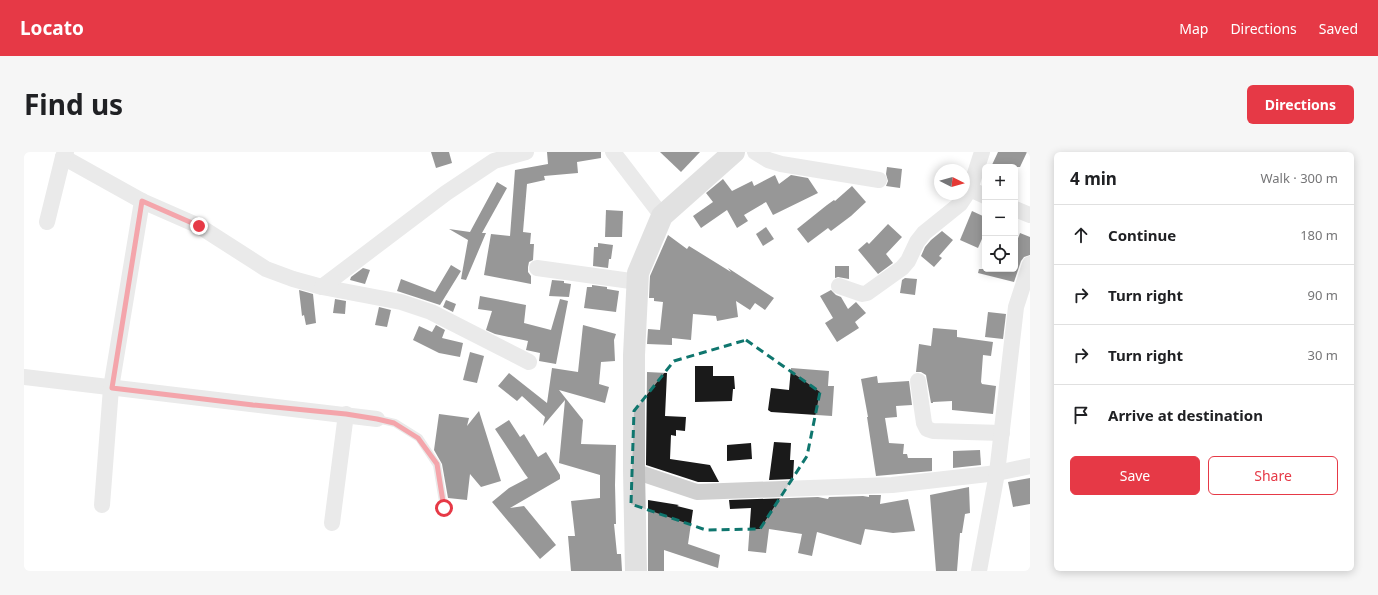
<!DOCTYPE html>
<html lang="en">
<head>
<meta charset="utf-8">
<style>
  body { margin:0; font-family:"Noto Sans",sans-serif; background:#f6f6f6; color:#202124 }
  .controls { position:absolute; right:12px; top:12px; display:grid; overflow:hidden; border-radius:6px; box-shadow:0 2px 10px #0003 }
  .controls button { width:36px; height:36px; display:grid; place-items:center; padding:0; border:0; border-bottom:1px solid #e0e0e0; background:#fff; color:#202124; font:20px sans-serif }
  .compass { position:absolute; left:910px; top:12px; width:36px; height:36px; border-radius:50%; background:#fff; box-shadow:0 2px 10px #0003; rotate:96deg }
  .stop { position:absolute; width:12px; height:12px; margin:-9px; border:3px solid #e63946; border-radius:50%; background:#fff }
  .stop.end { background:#e63946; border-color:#fff; box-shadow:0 1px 4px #0008 }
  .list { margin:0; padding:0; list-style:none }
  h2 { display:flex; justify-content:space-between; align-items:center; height:52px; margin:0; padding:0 16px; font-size:17px }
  h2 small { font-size:13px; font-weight:400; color:#757577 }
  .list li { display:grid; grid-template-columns:26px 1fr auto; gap:12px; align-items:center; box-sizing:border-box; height:60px; padding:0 16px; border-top:1px solid #e0e0e0 }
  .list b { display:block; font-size:15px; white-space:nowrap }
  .list em { font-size:13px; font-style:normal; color:#757577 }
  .actions { display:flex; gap:8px; padding:12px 16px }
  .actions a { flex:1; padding:9px 0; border:1px solid #e63946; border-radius:6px; text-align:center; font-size:14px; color:#e63946 }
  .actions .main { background:#e63946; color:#fff }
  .icon { flex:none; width:22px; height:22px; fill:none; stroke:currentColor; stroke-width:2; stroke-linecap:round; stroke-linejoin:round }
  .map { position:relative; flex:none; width:1006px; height:419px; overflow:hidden; border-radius:6px }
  header { display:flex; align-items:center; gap:24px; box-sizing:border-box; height:56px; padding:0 20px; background:#e63946; color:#fff }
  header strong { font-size:19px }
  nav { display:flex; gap:22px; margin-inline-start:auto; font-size:14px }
  .intro { display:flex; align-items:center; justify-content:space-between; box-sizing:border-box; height:96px; padding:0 24px }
  h1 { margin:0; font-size:28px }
  .button { padding:10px 18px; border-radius:6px; background:#e63946; color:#fff; font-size:14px; font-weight:700 }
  main { display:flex; gap:24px; padding:0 24px }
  aside { flex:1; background:#fff; border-radius:6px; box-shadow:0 2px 10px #0003 }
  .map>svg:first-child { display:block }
</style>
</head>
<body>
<header>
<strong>Locato</strong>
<nav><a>Map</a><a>Directions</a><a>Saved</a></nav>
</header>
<div class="intro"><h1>Find us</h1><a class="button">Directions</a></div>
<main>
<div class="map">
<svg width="1006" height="419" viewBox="0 0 1006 419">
  <rect width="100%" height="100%" fill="#fff"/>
  <g fill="#1a1a1a">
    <polygon points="407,0 425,0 428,11 412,16"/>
    <polygon points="523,0 577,0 577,6 553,10 554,21 520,24 521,28 503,32 499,80 507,81 506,92 510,92 509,108 505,110 504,115 504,120 507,124 507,132 460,123 467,82 486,84 491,18 524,12"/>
    <polygon points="636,0 676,0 657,20"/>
    <polygon points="974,0 1003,0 996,15 967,15"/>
    <polygon points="863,15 878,17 876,36 862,34 864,29 862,22"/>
    <polygon points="751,23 755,32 767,23 784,26 794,41 749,63 742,50 720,63 724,69 713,76 703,58 677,76 669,64 689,50 682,41 699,27 708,39 728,29 730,34"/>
    <polygon points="473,30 483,36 458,81 462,81 442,128 437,127 444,88 425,77 446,80"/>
    <polygon points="828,34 842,50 827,64 807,79 804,76 784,91 773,77 803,53 810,48 811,49"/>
    <polygon points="582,58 599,59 598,85 581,85"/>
    <polygon points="948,59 961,65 961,80 954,96 936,88"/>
    <polygon points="864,72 878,85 862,102 869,111 854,122 834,98 843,90 845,92"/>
    <polygon points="742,75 750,87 739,94 732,82"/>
    <polygon points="918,79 929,88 915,104 918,106 910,115 897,104 901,95 907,88"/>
    <polygon points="996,81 1006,85 1006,103 1000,105 997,109 990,130 954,121 955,117 991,117 991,94"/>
    <polygon points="644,83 663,97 665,94 707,120 704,116 750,146 741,158 731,151 726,158 712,149 714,165 693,169 692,164 669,162 667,188 648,186 648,193 623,192 624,177 636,178 639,150 630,149 630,146 625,146 626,124"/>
    <polygon points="574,91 589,93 587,107 585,107 584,116 569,114 570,95 574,95"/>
    <polygon points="427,113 437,119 416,153 373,139 377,127 411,140"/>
    <polygon points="811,114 825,114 825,127 814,125 811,126"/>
    <polygon points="339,116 346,118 341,132 326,128 327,125"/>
    <polygon points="881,126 893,127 891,143 876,141 878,128"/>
    <polygon points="528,128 540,129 540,131 547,132 545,145 525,144"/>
    <polygon points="568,133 583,135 583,137 595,139 592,160 560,156 563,135 568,135"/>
    <polygon points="275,138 289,142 292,171 282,173 280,163 278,164"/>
    <polygon points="807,138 812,143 817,145 824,157 832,150 842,161 831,170 835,176 813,190 801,171 809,166 796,144"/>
    <polygon points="456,144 502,153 500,171 527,178 536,147 544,149 532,212 515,209 516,201 502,198 504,189 471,182 462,178 468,159 454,157"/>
    <polygon points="311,147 322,149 321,162 309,161"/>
    <polygon points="422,148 432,152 429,160 419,155"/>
    <polygon points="355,155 367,158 363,175 351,173"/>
    <polygon points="964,160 982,162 979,187 961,185"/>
    <polygon points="412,173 421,178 418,186 439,191 436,205 415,201 389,188 395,174 408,180"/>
    <polygon points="559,173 592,182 590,188 591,209 577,210 575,232 585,235 581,251 535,238 559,268 557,292 592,293 591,333 592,372 590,372 593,402 597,402 598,419 547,419 544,384 551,384 547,349 576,346 576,323 535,311 541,248 519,274 521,265 498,244 493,249 474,234 485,221 523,251 528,216 554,220"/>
    <polygon points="909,176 933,178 933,185 969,190 967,204 959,203 957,230 958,232 972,234 969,262 928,258 928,249 909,250 909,251 907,251 902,223 897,220 892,220 895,192 907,194"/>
    <polygon points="446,200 460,204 453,231 439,228"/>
    <polygon points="671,214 689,214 689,224 710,224 711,237 709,237 708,249 671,250"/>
    <polygon points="767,216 805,219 804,234 810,234 808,264 747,260 744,258 747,236 765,238"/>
    <polygon points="623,220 643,221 641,264 662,265 661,279 652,278 652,284 647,283 646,307 686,313 695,330 674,330 622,313"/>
    <polygon points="853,224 854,231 885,229 888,253 872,254 873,265 861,266 865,291 880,292 879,302 883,302 884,306 908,306 908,319 852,324 843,265 844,265 837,227"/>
    <polygon points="455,259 477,329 457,335 446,322 443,348 424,346 418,312 410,298 415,262 445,266 443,274"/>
    <polygon points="485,268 496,285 500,282 514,305 522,300 536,323 536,327 486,356 500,354 532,393 516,407 468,350 485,336 504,326 501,322 503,321 501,322 471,277"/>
    <polygon points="750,290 767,291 766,308 770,308 769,327 745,328"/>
    <polygon points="727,291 728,307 703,309 703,293"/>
    <polygon points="956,298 957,313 929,316 929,299"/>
    <polygon points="1006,326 1006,352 989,355 984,330"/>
    <polygon points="945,335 946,361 941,362 938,381 936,381 933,419 912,419 906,343"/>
    <polygon points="845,343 857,343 856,352 884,347 891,379 869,381 841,377 837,393 793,380 788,404 774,401 778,382 745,377 742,401 724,399 727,356 706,357 705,348 794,345 804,347 805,345 839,344 845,345"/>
    <polygon points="624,348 655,353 653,354 669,358 664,392 696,403 694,416 640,398 640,419 624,419"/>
  </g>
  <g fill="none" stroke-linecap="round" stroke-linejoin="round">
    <polyline stroke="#d0d0d0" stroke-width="8" points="353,267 371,271 395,286 413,313 420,356"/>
    <g stroke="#d0d0d0" stroke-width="16">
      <polyline points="589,0 638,64"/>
      <polyline points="731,0 744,8 757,12 855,28"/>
      <polyline points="39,5 118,49 175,74 242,117 269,127 298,135 377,150 407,160 505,210"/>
      <polyline points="946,37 961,44"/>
      <polyline points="991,57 1006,63"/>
      <polyline points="23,70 39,5 42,0"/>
      <polyline points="513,116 614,130"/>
      <polyline points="815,134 838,142 843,141 878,116 884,109 893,90 900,81 936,52 946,37 958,0"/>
      <polyline points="298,135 422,41 470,9 502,0"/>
      <polyline points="0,225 353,267"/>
      <polyline points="894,229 900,271 903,277 909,279 978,281"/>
      <polyline points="610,319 673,340 868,333 973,321 1006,314"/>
      <polyline points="78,353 87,236 118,49"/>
      <polyline points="308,371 322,262"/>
      <polyline points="955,419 973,321 992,155 1006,112"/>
    </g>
    <polyline stroke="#bdbdbd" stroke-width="22" points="612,419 610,319 610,203 614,121 638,64 710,0"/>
  </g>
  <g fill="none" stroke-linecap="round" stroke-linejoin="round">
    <polyline stroke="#e63946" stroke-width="5" points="175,74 118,49 88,236 229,253 322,262 353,267 370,271 394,286 413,312 420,356"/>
  </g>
  <path d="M0 0H1006V419H0ZM722,188L796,240L783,304L736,377L682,378L607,352L610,259L650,209Z" fill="#fff" fill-opacity=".55" fill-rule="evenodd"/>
  <path fill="none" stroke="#0f766e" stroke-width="3" stroke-dasharray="8 5" stroke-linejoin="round" d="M722,188L796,240L783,304L736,377L682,378L607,352L610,259L650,209Z"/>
</svg>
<div class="controls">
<button>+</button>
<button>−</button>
<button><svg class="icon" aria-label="locate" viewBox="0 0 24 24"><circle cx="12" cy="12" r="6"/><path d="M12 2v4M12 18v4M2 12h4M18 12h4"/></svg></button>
</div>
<svg class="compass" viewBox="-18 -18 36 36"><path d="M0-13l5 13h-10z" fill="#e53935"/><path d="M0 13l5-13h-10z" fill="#757577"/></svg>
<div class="stop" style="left:420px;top:356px"></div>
<div class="stop end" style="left:175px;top:74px"></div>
</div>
<aside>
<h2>4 min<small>Walk · 300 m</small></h2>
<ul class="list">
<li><svg class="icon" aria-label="ahead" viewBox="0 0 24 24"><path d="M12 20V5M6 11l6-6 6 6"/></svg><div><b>Continue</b></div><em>180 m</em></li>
<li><svg class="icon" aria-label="right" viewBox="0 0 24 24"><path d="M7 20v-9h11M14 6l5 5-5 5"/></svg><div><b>Turn right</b></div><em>90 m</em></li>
<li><svg class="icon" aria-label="right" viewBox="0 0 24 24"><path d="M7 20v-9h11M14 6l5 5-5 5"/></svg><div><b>Turn right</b></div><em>30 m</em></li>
<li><svg class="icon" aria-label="arrive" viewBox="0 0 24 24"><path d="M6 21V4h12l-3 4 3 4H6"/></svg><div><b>Arrive at destination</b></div></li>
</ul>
<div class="actions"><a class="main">Save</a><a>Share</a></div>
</aside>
</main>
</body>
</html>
